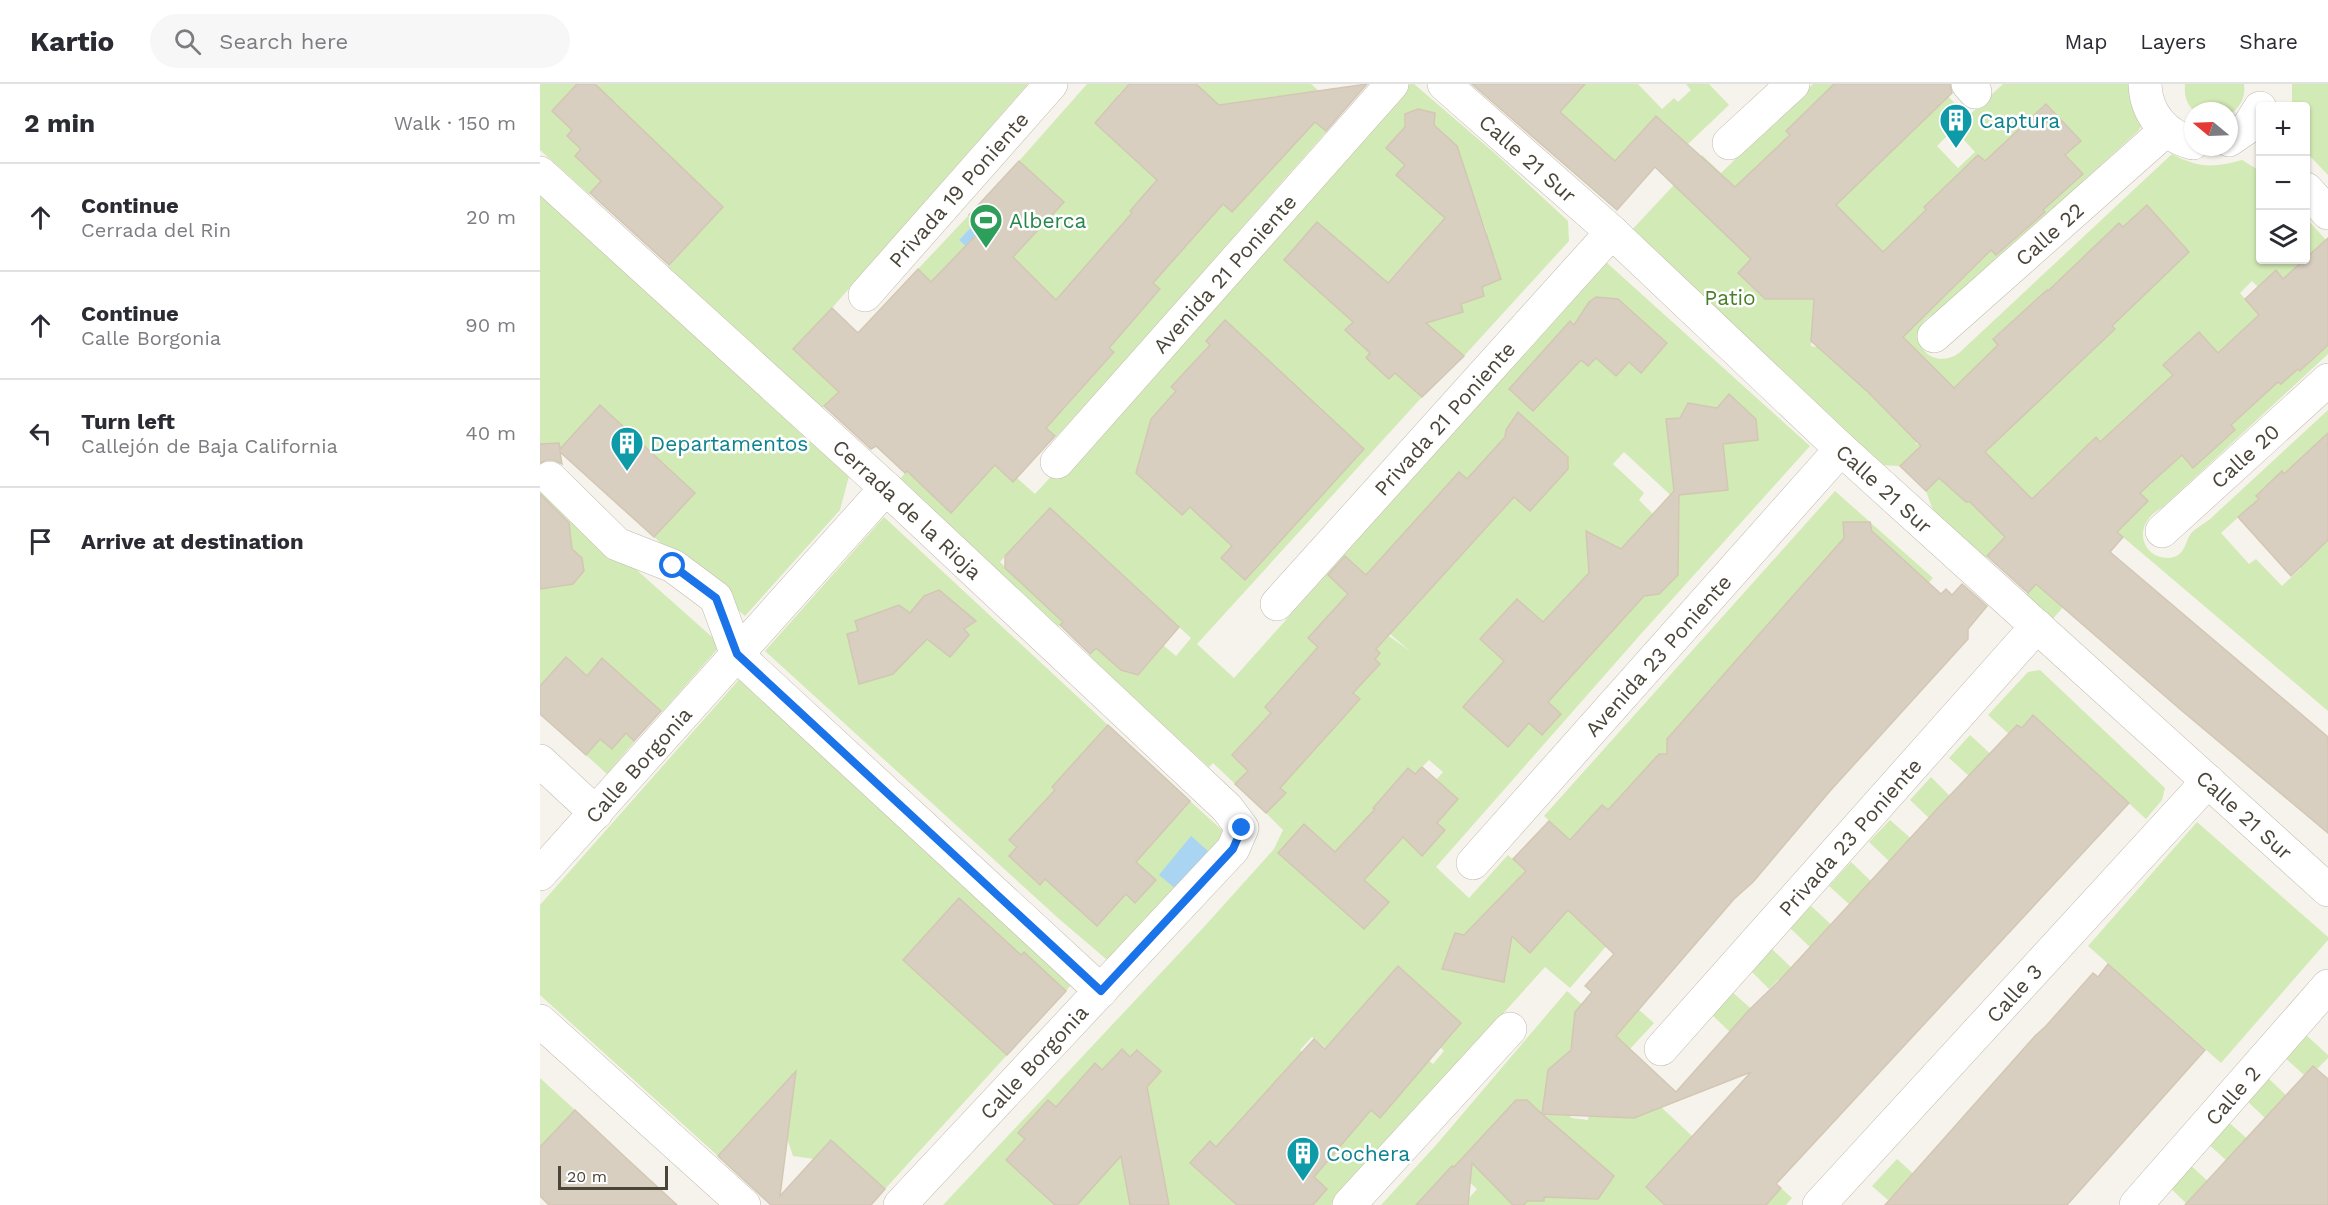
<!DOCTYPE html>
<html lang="en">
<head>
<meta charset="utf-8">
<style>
  body { margin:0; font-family:"Work Sans",sans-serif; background:#f7f7f7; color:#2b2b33 }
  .controls { position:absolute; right:18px; top:18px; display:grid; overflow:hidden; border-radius:6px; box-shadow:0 2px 4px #0004 }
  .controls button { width:54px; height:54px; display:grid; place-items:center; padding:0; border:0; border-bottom:2px solid #e1e1e2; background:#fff; color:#2b2b33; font:30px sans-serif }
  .compass { position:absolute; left:1644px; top:18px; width:54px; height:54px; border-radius:50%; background:#fff; box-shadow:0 2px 4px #0004; rotate:289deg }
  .scale { position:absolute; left:18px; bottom:15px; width:110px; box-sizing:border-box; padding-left:6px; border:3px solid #4b4439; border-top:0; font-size:16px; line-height:21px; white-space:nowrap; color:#4b4439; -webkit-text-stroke:4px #fff; paint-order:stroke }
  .stop { position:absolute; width:18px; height:18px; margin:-14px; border:4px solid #1a73e8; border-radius:50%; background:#fff }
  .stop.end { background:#1a73e8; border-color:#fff; box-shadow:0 2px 6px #0008 }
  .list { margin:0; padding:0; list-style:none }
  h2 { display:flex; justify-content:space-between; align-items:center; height:78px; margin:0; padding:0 24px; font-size:26px }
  h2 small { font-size:20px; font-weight:400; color:#7c7c81 }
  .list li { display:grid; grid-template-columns:39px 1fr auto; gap:18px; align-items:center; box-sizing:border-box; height:108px; padding:0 24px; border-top:2px solid #e1e1e2 }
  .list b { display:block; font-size:22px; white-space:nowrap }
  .list p { margin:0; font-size:20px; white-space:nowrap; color:#7c7c81 }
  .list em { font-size:20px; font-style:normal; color:#7c7c81 }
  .icon { flex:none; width:33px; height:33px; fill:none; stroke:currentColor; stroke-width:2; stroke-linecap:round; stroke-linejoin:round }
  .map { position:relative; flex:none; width:1788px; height:1121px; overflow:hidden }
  header { display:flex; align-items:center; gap:36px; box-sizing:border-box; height:84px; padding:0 30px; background:#fff; border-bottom:2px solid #e1e1e2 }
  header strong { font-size:28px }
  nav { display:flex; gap:33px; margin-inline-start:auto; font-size:21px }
  .search { width:420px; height:54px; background:#f7f7f7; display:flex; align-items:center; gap:15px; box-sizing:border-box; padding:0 21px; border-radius:33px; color:#7c7c81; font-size:22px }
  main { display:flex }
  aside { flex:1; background:#fff }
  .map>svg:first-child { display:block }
</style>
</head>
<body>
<header>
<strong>Kartio</strong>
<div class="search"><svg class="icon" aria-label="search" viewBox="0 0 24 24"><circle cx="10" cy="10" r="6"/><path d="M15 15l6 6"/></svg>Search here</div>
<nav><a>Map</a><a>Layers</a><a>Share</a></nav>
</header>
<main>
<aside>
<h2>2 min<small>Walk · 150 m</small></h2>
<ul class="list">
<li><svg class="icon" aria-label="ahead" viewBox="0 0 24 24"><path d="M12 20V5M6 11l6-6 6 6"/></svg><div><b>Continue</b><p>Cerrada del Rin</p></div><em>20 m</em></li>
<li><svg class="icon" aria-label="ahead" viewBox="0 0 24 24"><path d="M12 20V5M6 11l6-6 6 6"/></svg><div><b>Continue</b><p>Calle Borgonia</p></div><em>90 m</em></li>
<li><svg class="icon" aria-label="left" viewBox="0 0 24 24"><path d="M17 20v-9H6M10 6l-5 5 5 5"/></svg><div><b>Turn left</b><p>Callejón de Baja California</p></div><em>40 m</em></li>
<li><svg class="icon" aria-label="arrive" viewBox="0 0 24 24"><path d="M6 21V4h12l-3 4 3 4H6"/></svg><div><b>Arrive at destination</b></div></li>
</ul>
</aside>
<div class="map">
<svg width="1788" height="1121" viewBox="0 0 1788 1121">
  <rect width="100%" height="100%" fill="#f6f3ec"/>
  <g fill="#d2eab5" fill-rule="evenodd">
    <polygon points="0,0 37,0 12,27 32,46 27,52 41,65 35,72 61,97 49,110 0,66"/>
    <polygon points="55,0 488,0 292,224 253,265 299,308 281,325 128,183 183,123"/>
    <path d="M547,0H588L578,11L593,25L578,41L564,28L555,39L606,86L656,0H771L789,16L740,29L738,12L695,19L775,38L787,47C696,149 608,253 516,353L495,333L486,293L523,326L574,269L537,234L337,267L318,248L355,210L371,225L503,203L473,173L523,118L479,77ZM597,133L665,140L639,170L607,194L620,206L576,256Z"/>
    <path d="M870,0H874L958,72L1028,137L1029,157L924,272L866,222L900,235L922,228L921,220L944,212L942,203L961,195L954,172L948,171L941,152L947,149L931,104L805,246L830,269L826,274L849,295L855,289L882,313L657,560L694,594L1066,178L1270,362L1100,551L896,783L929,814L968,771L986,787L947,830L990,868L1028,826L1069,859L1030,904L1005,883L791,1121H773L683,1068L670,1057L650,1079L697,1121H629L618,1064L586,1099L590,1121H523L586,1025L621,987L598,966L590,973L582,965L562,986L555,980L524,1014L553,1040L555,1057L508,1016L478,1049L485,1055L466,1075L515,1121H403L663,844L734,765L743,746L726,729L745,709C730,693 722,671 705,657L692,671L708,687L695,700L673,679L669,683L548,573L556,564L581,586L598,591L623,561L636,572L651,554L573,482L516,545L358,397L367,387L411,429L455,381L474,398L477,394L495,410ZM777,138L823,178L789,216L744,176ZM685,236L823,365L632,302L670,260L667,256ZM1015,303L993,327L970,305ZM625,320L688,378L642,431L596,389L611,335ZM1084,368L1138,418V491L1119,510L1085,513L1070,509L1049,487L1046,447L1081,465L1113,430L1099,416L1104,409L1073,380ZM919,389L962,427L850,550L871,568L849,552L836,565L840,569L835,575L840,580L824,598L768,554L808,510L801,504L818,485L826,491ZM510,424L544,456L499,515L460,478ZM668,439L747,449L705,496L681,474L692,462ZM1043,496L1083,535L1021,604L997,608L1021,630L1003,650L989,639L968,662L923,623L964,577L940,555L977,515L1003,538ZM771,571L820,615L772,668L725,623L737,608L744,614L763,591L757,586ZM889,676L903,688L896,696L897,739L905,746L882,772L833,723L867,685L875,690ZM764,740L795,768L801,762L830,788L824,796L848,818L824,845L738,769ZM859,883L921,939L900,963L904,967L893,980L874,964ZM772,953L855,1017L840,1033L831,1026L828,1029L760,966ZM750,1064L790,1066L794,1070L778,1089Z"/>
    <polygon points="1045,0 1098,0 1122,25 1134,14 1138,18 1151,6 1146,0 1169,0 1189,21 1148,60 1140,54 1075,77 1053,58 1029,84 997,54"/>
    <path d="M1273,0H1294L1246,47L1263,65L1249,90L1229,71L1217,82L1220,86L1199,107L1180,89L1152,118L1197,161L1224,133L1274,146L1198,189L1224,215H1255L1256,202L1316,141L1296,121L1408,12L1427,33L1463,0H1597L1602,41L1598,47L1401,227C1357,241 1386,292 1419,269L1632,70C1658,84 1674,84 1702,76L1720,87V176H1764L1759,212L1736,187L1718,203L1712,197L1700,209L1713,224L1737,232L1712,237L1696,252L1741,300L1758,285L1761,287L1785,264L1788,244V270L1623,423C1587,442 1605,480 1634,473C1645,469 1645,459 1650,451C1653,446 1663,440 1669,436L1788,326V359L1747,393L1742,388L1731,428H1704L1681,449L1709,480L1716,475L1742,502L1761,484L1752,474L1788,456V627L1577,448L1608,417L1589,398L1594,393L1556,353L1486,474L1464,454L1441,479L1396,435L1386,407L1412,381L1426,418H1430L1449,437L1482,405L1435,358L1574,245L1571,241L1649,168L1607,121L1583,143L1579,139L1525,191L1511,211L1506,206L1492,220L1486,239L1479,231L1453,254L1458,261L1432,287L1421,311L1367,257L1273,239L1271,262L1277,263L1303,286L1328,287L1327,309H1339V319L1353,334L1377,336L1376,360L1382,361L1360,382L1336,381L1089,149L1162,71L1181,89ZM1506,20L1540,57L1525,71L1542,90L1473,51ZM1414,45L1435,68L1418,84L1397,62ZM1402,106L1478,151L1456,171L1439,152L1398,139L1384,123ZM1448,112L1504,128L1481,149ZM1385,127L1400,142L1402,177L1421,196L1400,217L1348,164ZM1659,248L1720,315L1691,341L1695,346L1689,352L1642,371L1609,402L1585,377L1598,323L1633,291L1624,280Z"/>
    <path d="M1645,0H1704C1706,13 1700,24 1689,31V27H1654C1646,19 1644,11 1645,0Z"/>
    <polygon points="1752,0 1788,0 1788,91 1766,68 1766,22 1752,22"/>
    <polygon points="0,104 309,392 300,426 205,532 114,453 155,409 60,322 19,366 15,363 0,380"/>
    <polygon points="429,131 436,138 419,156 460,195 408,181 391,198 378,185"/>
    <polygon points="1766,134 1786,156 1766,175"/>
    <polygon points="0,400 181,561 122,628 62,574 47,592 0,602"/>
    <polygon points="1295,407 1393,494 1375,514 1367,479 1333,447 1330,438 1303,438 1305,483 1298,490 1283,477 1139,642 1127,657 1127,670 1117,670 1116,700 1068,726 1062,721 1030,756 1004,732"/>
    <path d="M344,433L568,641L512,703L532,721L505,716L470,756L477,763L469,772L500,800L521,778L594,741L614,758L650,717L682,746L680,759L576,876L566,875L518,834L225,567ZM580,764L615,796L596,819L586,810L557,842L531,818Z"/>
    <polygon points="1519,475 1545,498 1511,537 1483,514"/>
    <polygon points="1500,586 1625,704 1622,716 1606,735 1493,631 1482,644 1477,640 1469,650 1448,631 1488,588"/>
    <polygon points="203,591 535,896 526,907 484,868 450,905 434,891 465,856 419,814 363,876 467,971 345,1105 291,1056 274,1075 253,1072 247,1054 251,1022 236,1008 178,1072 0,911 0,821"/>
    <polygon points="86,649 95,657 67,690 46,671 60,655 72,665"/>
    <polygon points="1430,651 1454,673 1429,692 1409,674"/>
    <polygon points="1391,693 1414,716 1389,734 1370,716"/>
    <polygon points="1350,736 1375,758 1362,771 1357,768 1349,777 1329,758"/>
    <polygon points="1657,738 1788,853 1788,856 1681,979 1548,862"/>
    <polygon points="1311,778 1335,801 1318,811 1309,820 1289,802"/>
    <polygon points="1271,822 1295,844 1283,858 1278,853 1270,863 1250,844"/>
    <polygon points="1231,864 1255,887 1243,900 1238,896 1229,905 1210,886"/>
    <path d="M1027,907L1047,925L1030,975L1020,1023L1032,1034L1048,1036L1050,1015C1067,1023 1092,1044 1107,1025L1121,1023L1152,1052L1106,1103L1125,1121H928L929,1114L937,1105L912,1082L885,1112L895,1121H841L897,1060Z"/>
    <polygon points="1191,907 1216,929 1190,948 1170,929"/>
    <polygon points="1098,925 1114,939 1090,965 1069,946"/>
    <polygon points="1765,950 1788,971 1788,974 1777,985 1773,982 1764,991 1744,973"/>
    <polygon points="1726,992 1750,1015 1738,1029 1734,1025 1725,1034 1705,1015"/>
    <polygon points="0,994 35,1026 0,1063"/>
    <polygon points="1686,1036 1711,1058 1698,1071 1694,1067 1686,1076 1666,1058"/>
    <polygon points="1357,1075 1378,1094 1363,1109 1359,1105 1348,1116 1332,1102"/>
    <polygon points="1647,1078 1672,1101 1647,1120 1627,1101"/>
    <polygon points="1241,1104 1252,1114 1246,1121 1226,1121"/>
  </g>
  <g fill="#a9d4f2">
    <polygon points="436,138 477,177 460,195 419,156"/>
    <polygon points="651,752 668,767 636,805 619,791"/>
  </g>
  <g fill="#d8cfc1" stroke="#d3c7b4" stroke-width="1.5">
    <polygon points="37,0 55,0 183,123 129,181 50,109 61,97 35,72 41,65 27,52 32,46 12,27"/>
    <polygon points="589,0 656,0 679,21 827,0 786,47 775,38 692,128 683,120 613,199 620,205 569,264 574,268 506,344 515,352 473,398 455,381 411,429 367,387 365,389 336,362 331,365 284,322 299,308 253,265 292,224 318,249 378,185 391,198 443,144 429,131 479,77 524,118 473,173 516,216 592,129 590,127 617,96 555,39"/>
    <polygon points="932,0 1045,0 1020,28 1075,77 1116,32 1195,103 1250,51 1246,47 1294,0 1410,0 1412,9 1296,121 1343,168 1386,126 1384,123 1438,71 1445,77 1506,20 1541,57 1525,71 1543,90 1503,126 1505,128 1456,171 1451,166 1363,253 1414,304 1458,261 1453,255 1507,206 1508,207 1579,139 1583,143 1607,121 1649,168 1572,242 1575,245 1445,368 1492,415 1556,353 1560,358 1633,291 1623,281 1659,248 1678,269 1719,231 1705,215 1736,186 1743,195 1788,154 1788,261 1760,287 1758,285 1741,300 1738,298 1691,341 1695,346 1653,384 1642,371 1600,409 1608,417 1577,448 1583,453 1570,468 1788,653 1788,749 1641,626 1496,500 1488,509 1447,472 1465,453 1430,418 1426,418 1399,394 1386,407 1360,382 1381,362 1329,309 1271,257 1274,215 1225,215 1198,189 1211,175 1115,83 1077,126"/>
    <polygon points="878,25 895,29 894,41 917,62 961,195 942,203 944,212 921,220 923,228 886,239 924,272 882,313 855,289 849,295 826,274 830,269 805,246 813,238 744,176 777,138 848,199 905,134 856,91 865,81 846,64 865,43 865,30"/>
    <polygon points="1056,213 1078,215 1127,259 1101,289 1089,278 1076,292 1056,274 1048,282 1041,276 993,327 969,305 1030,237 1034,241 1049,218"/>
    <polygon points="685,236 824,365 705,496 681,474 692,462 650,423 642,431 596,389 611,335 636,307 631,303 670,261 666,257"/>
    <polygon points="1189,310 1216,335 1218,356 1183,360 1188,406 1139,411 1138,491 1119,510 1104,512 1008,618 1021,630 1002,651 989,639 968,663 923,623 964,577 940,555 977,515 1003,538 1049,489 1046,447 1081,465 1134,407 1126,335 1140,334 1148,319 1177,324"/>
    <polygon points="60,321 155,409 114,453 20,368 22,380 14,376 6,376 0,379 0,360 19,359 20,365"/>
    <polygon points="978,328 1028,373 1028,385 990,427 974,413 836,565 840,569 835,575 840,580 813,609 820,615 740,704 746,709 726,729 695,700 708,687 692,671 731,629 725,623 778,563 768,554 808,510 788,491 805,472 826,491 919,388 927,395 965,353 966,346"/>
    <polygon points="1788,349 1788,456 1751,492 1698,433 1719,415 1716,412 1742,387 1744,390"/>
    <polygon points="0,410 29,439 32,465 42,474 44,487 33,500 0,505"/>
    <polygon points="510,424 639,543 598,591 581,586 556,564 550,570 520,541 523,538 465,484 465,472"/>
    <polygon points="1303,438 1330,438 1332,447 1401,510 1406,505 1412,511 1422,500 1447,522 1428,545 1428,555 1290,707 1213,798 1194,815 1076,952 1136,1008 1210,925 1239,897 1397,725 1477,641 1482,644 1493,631 1589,719 1236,1100 1241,1104 1226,1121 1125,1121 1106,1103 1211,988 1094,1034 1002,1030 1074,1092 1058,1115 1004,1113 1004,1117 987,1117 984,1121 973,1121 932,1079 928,1121 876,1121 912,1082 914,1083 976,1016 987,1016 1002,1030 1008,986 1031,966 1035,928 1052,908 1045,902 1074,870 1028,826 990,869 972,852 964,898 902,885 915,849 924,851 986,787 973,775 1009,737 1030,756 1062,721 1068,726 1119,670 1127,670 1127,655 1304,454"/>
    <polygon points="399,506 436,537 424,545 429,551 410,573 387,555 353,590 319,600 307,550 318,547 315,537 359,521 370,529 384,512"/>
    <polygon points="26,573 47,592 62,574 121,627 94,657 86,649 72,665 60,655 46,671 0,630 0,602"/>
    <polygon points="568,641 650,717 596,778 616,796 595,819 586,810 557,842 505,795 500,801 469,772 477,763 469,756 515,706 512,703"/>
    <polygon points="882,683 918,715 897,739 905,746 882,772 863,753 824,796 849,818 824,845 738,769 764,740 795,768 835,725 833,724 868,684 875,690"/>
    <polygon points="419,814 481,871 484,868 526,907 467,971 363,876"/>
    <polygon points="1568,880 1665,966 1527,1121 1345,1121 1495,952 1506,942 1553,889 1558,893"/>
    <polygon points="858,882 921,939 840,1034 831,1026 774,1093 787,1105 773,1121 697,1121 650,1079 670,1057 676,1063 774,955 785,965"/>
    <polygon points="582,965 590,973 597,966 621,987 607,1003 629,1121 590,1121 581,1072 537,1121 515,1121 466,1076 485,1055 478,1049 508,1016 516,1023 555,979 562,986"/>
    <polygon points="1773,982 1788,995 1788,1121 1645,1121"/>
    <polygon points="256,987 240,1112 291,1056 345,1105 331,1121 231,1121 178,1072"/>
    <polygon points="35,1026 85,1073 137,1121 9,1121 0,1112 0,1063"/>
  </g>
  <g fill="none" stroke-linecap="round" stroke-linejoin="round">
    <defs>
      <g id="minor">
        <path id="s1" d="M904,0L1072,148L1301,365L1788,806"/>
        <polyline points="1428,0 1435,8"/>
        <path d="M1605,0C1606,30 1625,52 1653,59"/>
        <polyline points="1689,56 1708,43 1720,24"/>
        <polyline points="1189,59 1253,0"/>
        <path id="s2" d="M0,89L346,404L687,724L702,744L693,765L360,1121"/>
        <polyline points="1766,105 1788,129"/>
        <path id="s3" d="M325,211L511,0"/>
        <path id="s4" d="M1394,252L1626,46"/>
        <path id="s5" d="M517,378L852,0"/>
        <polyline points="10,394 77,460 133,482 176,514 197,571 561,907"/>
        <path id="s6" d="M1622,447L1788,296"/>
        <path id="s7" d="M737,520L1072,148"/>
        <polyline points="0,677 56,729"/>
        <path id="s8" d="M933,779L1301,365"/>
        <path id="s9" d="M0,790L346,404"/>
        <polyline points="0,937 204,1121"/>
        <path id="s10" d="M1121,965L1497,542"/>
        <polyline points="809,1121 970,945"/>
        <path id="s11" d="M1279,1121L1668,697"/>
        <path id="s12" d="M1596,1121L1788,902"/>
      </g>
    </defs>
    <use href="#minor" stroke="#c2bbae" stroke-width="34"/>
    <use href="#minor" stroke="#fff" stroke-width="33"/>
  </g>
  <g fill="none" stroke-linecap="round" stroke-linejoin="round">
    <polyline stroke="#1a73e8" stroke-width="8" points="133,482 176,514 197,570 561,907 693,765 702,744"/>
  </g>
  <defs>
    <symbol id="building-pin" viewBox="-11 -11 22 30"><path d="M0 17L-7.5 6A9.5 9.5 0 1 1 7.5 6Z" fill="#0f9aa8" stroke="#fff"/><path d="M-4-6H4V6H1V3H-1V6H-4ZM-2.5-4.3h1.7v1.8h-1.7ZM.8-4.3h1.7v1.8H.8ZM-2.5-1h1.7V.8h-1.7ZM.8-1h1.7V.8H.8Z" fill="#fff"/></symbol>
    <symbol id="stadium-pin" viewBox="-11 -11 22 30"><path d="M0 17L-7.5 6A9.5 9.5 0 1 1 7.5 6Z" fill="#2e9e5b" stroke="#fff"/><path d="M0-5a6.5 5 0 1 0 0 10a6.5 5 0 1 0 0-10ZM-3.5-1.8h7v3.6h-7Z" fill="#fff"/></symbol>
  </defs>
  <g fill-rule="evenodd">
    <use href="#building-pin" x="1397" y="17" width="38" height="52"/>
    <use href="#stadium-pin" x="427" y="117" width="38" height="52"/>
    <use href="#building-pin" x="68" y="340" width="38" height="52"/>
    <use href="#building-pin" x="744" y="1050" width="38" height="52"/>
  </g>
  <g text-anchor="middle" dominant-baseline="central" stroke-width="5" stroke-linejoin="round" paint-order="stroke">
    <g font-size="21" fill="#0d838f" stroke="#fff" text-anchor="start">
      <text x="1439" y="36">Captura</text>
      <text x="110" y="359">Departamentos</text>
      <text x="786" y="1069">Cochera</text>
    </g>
    <g font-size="21" fill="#4b4439" stroke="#fff">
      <text stroke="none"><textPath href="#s1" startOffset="112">Calle 21 Sur</textPath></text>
      <text stroke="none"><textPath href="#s3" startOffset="141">Privada 19 Poniente</textPath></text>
      <text stroke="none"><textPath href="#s4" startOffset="154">Calle 22</textPath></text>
      <text stroke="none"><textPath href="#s5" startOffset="252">Avenida 21 Poniente</textPath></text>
      <text stroke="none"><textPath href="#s7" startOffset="250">Privada 21 Poniente</textPath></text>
      <text stroke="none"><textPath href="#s6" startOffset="112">Calle 20</textPath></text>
      <text stroke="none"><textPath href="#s1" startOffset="598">Calle 21 Sur</textPath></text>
      <text stroke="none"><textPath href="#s2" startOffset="498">Cerrada de la Rioja</textPath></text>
      <text stroke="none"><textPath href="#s8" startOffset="278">Avenida 23 Poniente</textPath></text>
      <text stroke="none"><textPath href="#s9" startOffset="147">Calle Borgonia</textPath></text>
      <text stroke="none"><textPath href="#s1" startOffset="1084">Calle 21 Sur</textPath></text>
      <text stroke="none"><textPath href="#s10" startOffset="284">Privada 23 Poniente</textPath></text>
      <text stroke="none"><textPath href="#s11" startOffset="288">Calle 3</textPath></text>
      <text transform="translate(494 978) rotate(-47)">Calle Borgonia</text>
      <text stroke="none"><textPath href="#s12" startOffset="146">Calle 2</textPath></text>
    </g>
    <g font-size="21" fill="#27864d" stroke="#fff" text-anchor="start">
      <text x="469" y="136">Alberca</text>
    </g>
    <g font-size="21" fill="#4a7f2a" stroke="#fff">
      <text x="1190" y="213">Patio</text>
    </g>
  </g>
</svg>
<div class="controls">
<button>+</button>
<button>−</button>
<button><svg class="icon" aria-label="layers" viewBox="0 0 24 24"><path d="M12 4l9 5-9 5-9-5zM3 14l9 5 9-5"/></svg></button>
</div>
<svg class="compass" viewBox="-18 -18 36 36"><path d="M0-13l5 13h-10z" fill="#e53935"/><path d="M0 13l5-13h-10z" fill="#7c7c81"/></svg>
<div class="scale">20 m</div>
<div class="stop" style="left:133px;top:482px"></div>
<div class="stop end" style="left:702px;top:744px"></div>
</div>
</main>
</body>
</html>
